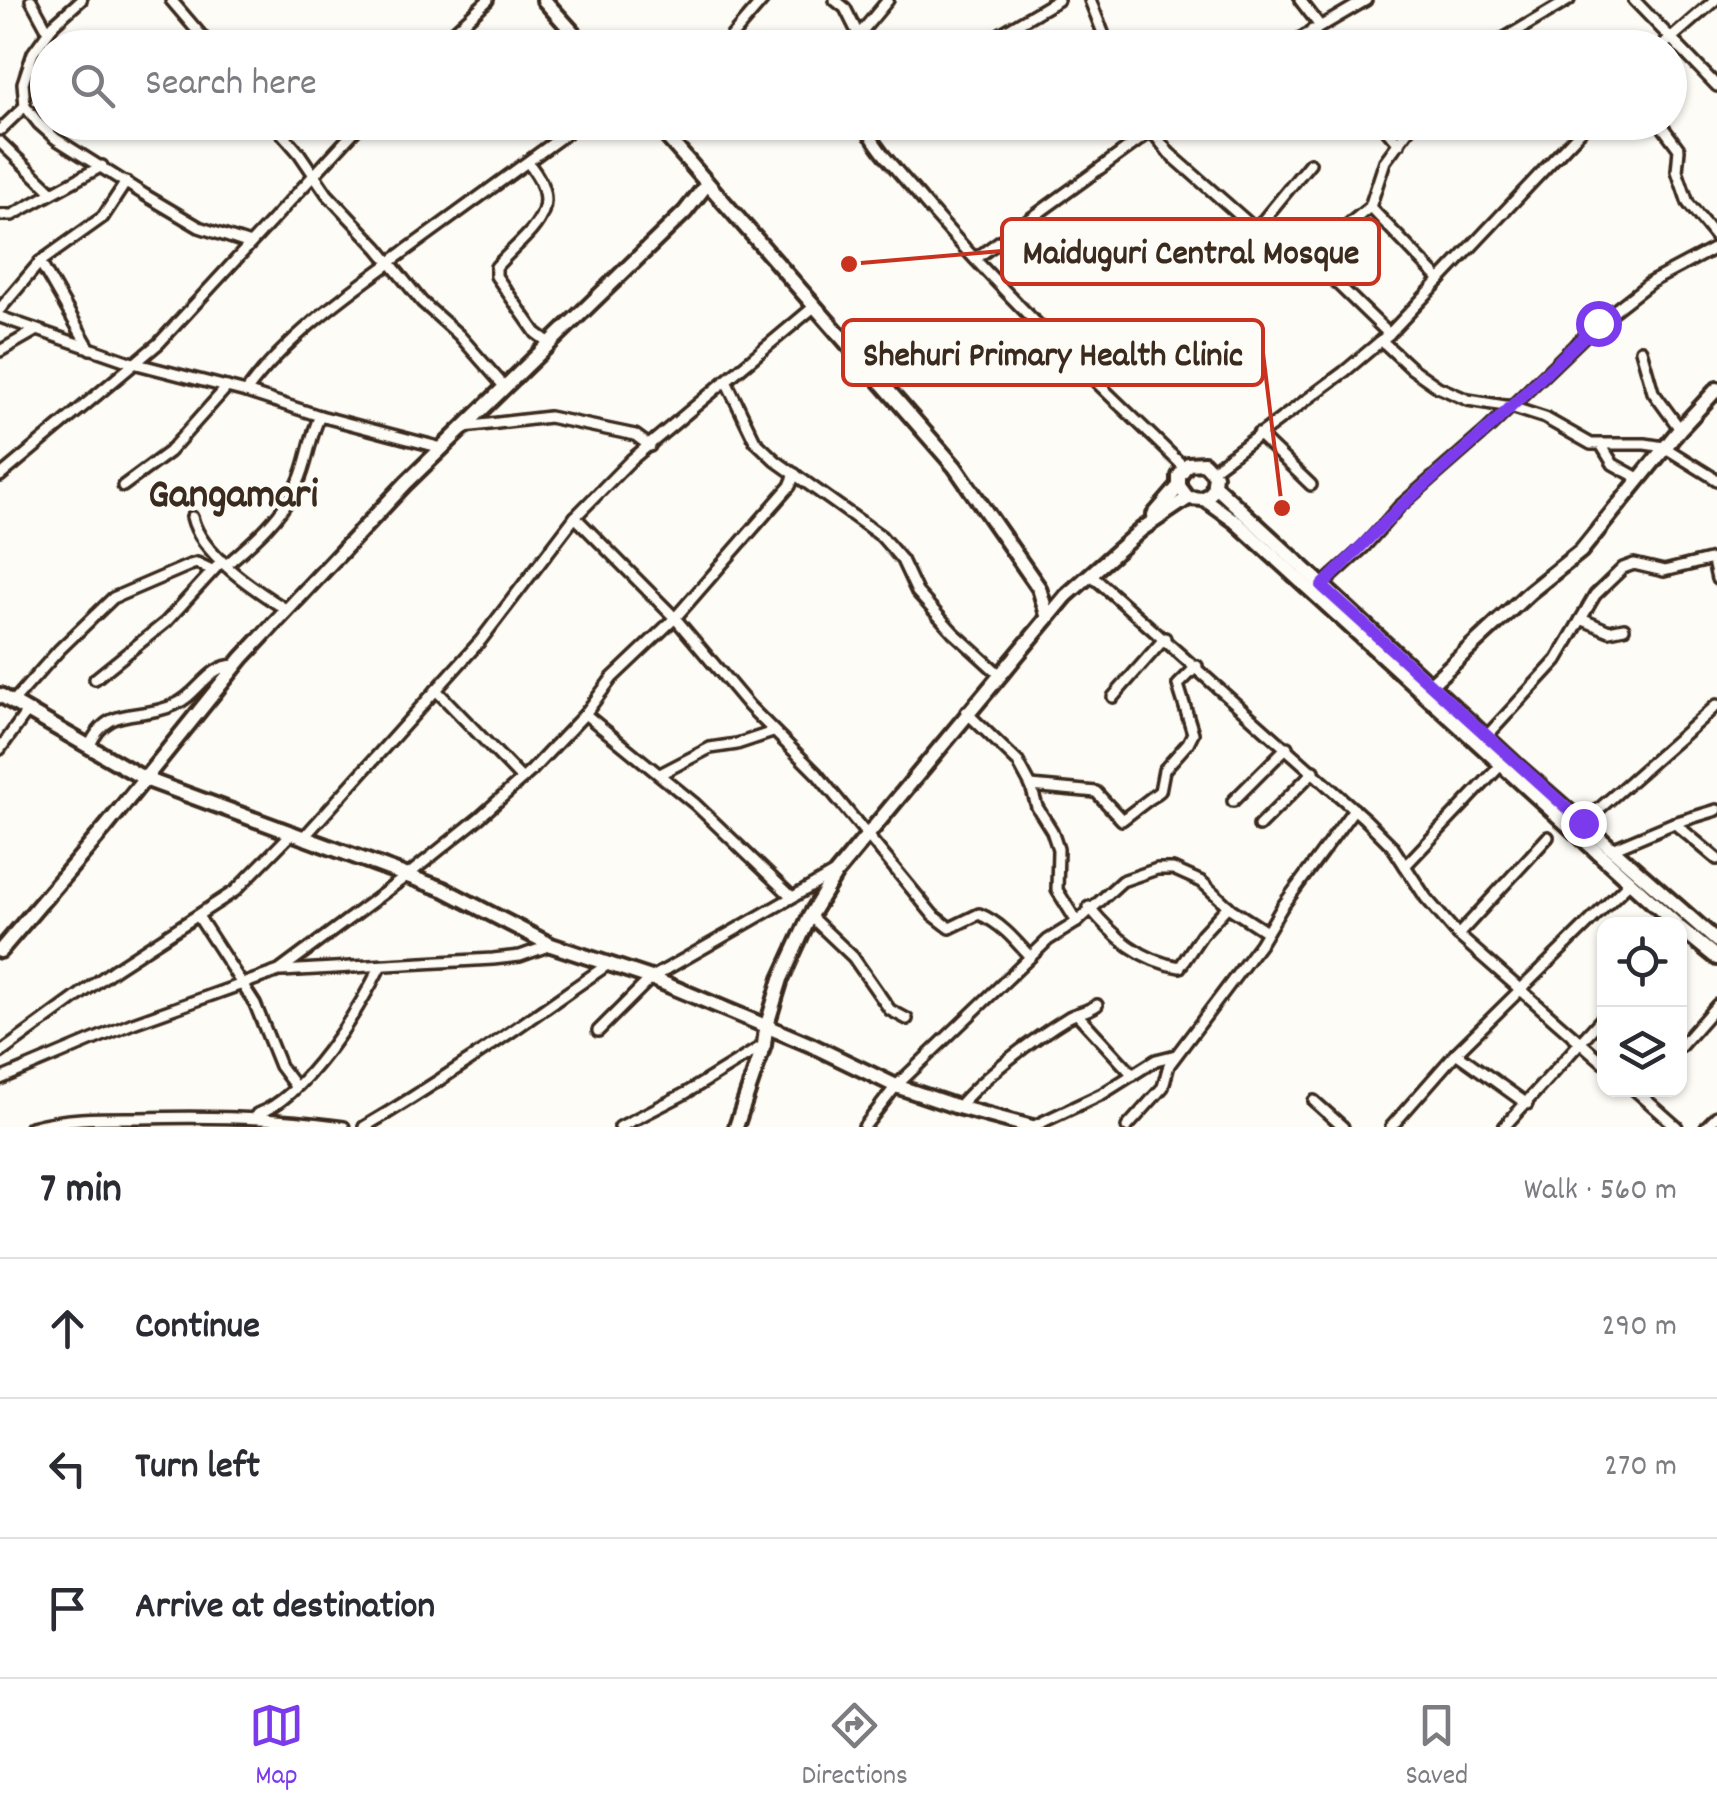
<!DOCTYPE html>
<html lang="en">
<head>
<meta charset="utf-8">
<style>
  body { margin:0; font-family:Dekko,sans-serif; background:#f2f2f3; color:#2b2b33 }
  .controls { position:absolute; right:30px; bottom:30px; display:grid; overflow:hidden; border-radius:20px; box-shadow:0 2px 8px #0004 }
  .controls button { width:90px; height:90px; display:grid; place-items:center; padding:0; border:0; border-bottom:2px solid #e1e1e2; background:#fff; color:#2b2b33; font:50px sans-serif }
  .stop { position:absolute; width:30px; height:30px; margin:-22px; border:8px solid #7c3aed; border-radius:50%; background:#fff }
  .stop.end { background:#7c3aed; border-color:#fff; box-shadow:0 2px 10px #0008 }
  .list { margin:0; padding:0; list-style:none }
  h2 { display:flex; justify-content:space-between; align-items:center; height:130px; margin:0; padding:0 40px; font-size:42px }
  h2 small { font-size:32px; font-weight:400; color:#7c7c81 }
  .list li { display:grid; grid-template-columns:65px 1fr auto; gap:30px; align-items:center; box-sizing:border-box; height:140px; padding:0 40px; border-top:2px solid #e1e1e2 }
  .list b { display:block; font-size:38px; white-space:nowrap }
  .list em { font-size:32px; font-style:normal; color:#7c7c81 }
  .icon { flex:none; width:55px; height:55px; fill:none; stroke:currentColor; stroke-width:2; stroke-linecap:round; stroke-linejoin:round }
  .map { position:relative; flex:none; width:1717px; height:1127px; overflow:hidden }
  .search { position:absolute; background:#fff; box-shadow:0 2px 8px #0004; left:30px; right:30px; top:30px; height:110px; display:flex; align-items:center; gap:25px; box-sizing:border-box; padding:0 35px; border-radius:55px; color:#7c7c81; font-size:38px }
  .sheet { height:550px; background:#fff }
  nav { display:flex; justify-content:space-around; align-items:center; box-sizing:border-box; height:140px; border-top:2px solid #e1e1e2; background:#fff; font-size:28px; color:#7c7c81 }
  nav a { display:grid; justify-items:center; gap:5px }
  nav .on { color:#7c3aed }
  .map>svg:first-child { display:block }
</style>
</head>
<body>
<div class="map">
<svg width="1717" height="1127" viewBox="0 0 1717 1127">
  <rect width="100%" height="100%" fill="#fdfcf7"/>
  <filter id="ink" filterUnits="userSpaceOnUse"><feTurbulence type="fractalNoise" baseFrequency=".01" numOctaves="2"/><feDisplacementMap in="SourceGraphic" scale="20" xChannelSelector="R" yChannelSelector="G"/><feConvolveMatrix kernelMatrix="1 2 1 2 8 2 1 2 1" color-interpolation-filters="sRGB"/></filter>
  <g filter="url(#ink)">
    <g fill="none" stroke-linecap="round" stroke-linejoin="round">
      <defs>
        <g id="street">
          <polyline points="31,0 48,31"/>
          <polyline points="81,0 54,24 33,53 23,83 25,106 39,124 56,139 145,195 199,227 250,244"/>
          <polyline points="171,0 212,48"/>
          <polyline points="835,0 845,8 858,34"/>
          <polyline points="1090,0 1109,48"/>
          <polyline points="1300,0 1320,26"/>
          <polyline points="1634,0 1717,86"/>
          <polyline points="1312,30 1324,48"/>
          <polyline points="732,36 763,0"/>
          <polyline points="436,48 488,0"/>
          <polyline points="848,48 888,0"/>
          <polyline points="976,48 1058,0"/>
          <polyline points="1284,48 1366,0"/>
          <polyline points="1488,48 1569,0"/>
          <polyline points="1660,48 1715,0"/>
          <polyline points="272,122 299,153 327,194 378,248 422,302 459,335 503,385"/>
          <path d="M863,122C877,152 904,177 924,202C1004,296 1096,381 1184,467"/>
          <polyline points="1145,122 1169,153 1253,227 1316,263 1389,334"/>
          <polyline points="1380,122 1399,144"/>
          <polyline points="1659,122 1679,149 1677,171 1688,203 1717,239"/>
          <polyline points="0,130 25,106"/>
          <polyline points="869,135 882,122"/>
          <polyline points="0,142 52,192"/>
          <path d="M528,163C569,211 527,232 496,267V276L536,333L551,344"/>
          <polyline points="1370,207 1440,280"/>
          <polyline points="0,215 12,215 102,166"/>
          <polyline points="1306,258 1370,207 1385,161 1414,122"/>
          <polyline points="975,259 1164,122"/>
          <polyline points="1237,260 1256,229 1310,163"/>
          <polyline points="40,262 90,349"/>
          <polyline points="390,262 582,122"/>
          <polyline points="0,309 40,262 103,217 126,182"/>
          <polyline points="0,317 133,363 246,392 320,416 442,448"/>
          <polyline points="1381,340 1411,368 1438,387 1468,400 1511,407 1545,418 1591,444 1645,444 1664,447 1717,480"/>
          <polyline points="1641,350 1653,392 1680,429"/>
          <polyline points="0,351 35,331"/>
          <polyline points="727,383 755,441 776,461 881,536 902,560 917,592 953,632 999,674"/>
          <path d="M246,392C284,340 339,300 390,263"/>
          <polyline points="464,427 549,417 635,435 650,446"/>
          <polyline points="1258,434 1311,485"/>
          <polyline points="1602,446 1613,464 1640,479"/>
          <polyline points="1212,470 1344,372 1389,334 1589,122"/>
          <polyline points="0,476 159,343 363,122"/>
          <polyline points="123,486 169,452 227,387"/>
          <path d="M192,517C201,555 255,590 287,610"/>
          <path d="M575,517L675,618L749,706L817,774L933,915L950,928L979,914C1001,923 1015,940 1030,957"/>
          <polyline points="1713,561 1717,579"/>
          <path d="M226,565C253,542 283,516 298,483C308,462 309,438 320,416"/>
          <polyline points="1090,574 1365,819 1392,846 1426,898 1458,935 1604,1063"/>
          <polyline points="1322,585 1364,547 1399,507 1487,430 1598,323 1651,282 1717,247"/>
          <polyline points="1581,619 1609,631 1624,628"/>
          <polyline points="95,679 166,622 222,561"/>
          <polyline points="436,690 522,779"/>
          <polyline points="1113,697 1165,638"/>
          <polyline points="12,703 59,650 113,598 190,565 197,563 212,570"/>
          <polyline points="966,712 1018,762 1031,786 1037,807 1052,831 1058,849 1057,890 1077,922"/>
          <polyline points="585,714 695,804 791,896"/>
          <polyline points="1486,737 1557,660 1595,595 1623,568 1634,564 1664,571 1717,558"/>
          <path d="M89,747C108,703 139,721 174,705C199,695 208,664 237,665"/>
          <polyline points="0,749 26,713"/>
          <polyline points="660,774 710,748 737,744 773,732"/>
          <polyline points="1031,786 1096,792 1122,820 1160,791 1164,770 1188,743 1193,733 1178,685 1197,666"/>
          <polyline points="1233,801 1287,747"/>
          <polyline points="1583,823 1717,705"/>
          <polyline points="1674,823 1717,859"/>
          <polyline points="1259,826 1314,771"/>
          <polyline points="305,836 481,640 575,517 631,460 815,306"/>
          <polyline points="1612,849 1674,823 1717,810"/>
          <polyline points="1405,866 1503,763"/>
          <path d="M1089,907C1114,937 1141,961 1180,967L1202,934L1228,906"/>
          <polyline points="198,916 255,1004 280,1066 295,1086"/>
          <polyline points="810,916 853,957 890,1010 907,1019"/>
          <polyline points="1458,935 1548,837"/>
          <polyline points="281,971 493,959 520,956 551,945"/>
          <polyline points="1077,1014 1133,1075"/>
          <polyline points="598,1031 651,978 833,874"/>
          <polyline points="1680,1047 1717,1005"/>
          <polyline points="0,1053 115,969 235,891 293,832"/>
          <polyline points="1456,1053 1527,1104"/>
          <polyline points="0,1079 133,1023 279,971 408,875 479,818 531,771 585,714 612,678 675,618 790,486 795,474"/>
          <polyline points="1635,1090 1677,1127"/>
          <polyline points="1314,1101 1343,1127"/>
          <path d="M958,1107C984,1076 1033,1039 1069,1017C1079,1012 1087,1012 1097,1005"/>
          <path d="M257,1114C305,1097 358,1011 380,967"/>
          <path d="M31,1127C67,1117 104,1118 140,1118C209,1116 275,1117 344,1127"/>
          <path d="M364,1127C449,1077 529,1019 610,963"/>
          <polyline points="620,1127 686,1093 764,1045"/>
          <polyline points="864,1127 896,1086 1048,940 1077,922 1122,881 1157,869 1173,869 1202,882 1231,909 1265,931"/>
          <polyline points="1032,1127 1102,1094 1156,1060 1176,1055"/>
          <polyline points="1127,1127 1163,1087 1169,1065 1260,944 1282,907 1354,809"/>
          <polyline points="1391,1127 1456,1053 1630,882"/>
          <polyline points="1504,1127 1604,1016"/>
          <polyline points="1706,1127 1717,1116"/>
        </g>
        <g id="secondary">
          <polyline points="544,0 587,48"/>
          <polyline points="654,122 955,467 1039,588 1047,615"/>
          <polyline points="1215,486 1522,770 1717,941"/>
          <polyline points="1204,499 1236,522 1676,924"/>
          <polyline points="1154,515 1179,486"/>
          <polyline points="1430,685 1530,592 1581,551 1680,429 1717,389"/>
          <polyline points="0,695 145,779 443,889 551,945 651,978 811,1045 896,1086 958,1107 1032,1127"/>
          <polyline points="1680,928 1717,958"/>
          <polyline points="0,951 105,828 242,658 406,483 685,212 707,184"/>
          <polyline points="736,1127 764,1045 766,1028 781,979 810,916 836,873 1066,596 1142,529 1188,498 1204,499 1213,491 1215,475 1204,463 1188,464 1179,476 1179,486 1188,498"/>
        </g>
      </defs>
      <use href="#street" stroke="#3b2a1e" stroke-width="16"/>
      <use href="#secondary" stroke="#3b2a1e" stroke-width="20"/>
      <use href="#street" stroke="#fdfcf7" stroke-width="9"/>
      <use href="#secondary" stroke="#fdfcf7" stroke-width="12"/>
    </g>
  </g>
  <g fill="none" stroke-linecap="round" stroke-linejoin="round" filter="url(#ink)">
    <polyline stroke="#7c3aed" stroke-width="12" points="1583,823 1322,586 1399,508 1487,430 1598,323"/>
  </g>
  <g text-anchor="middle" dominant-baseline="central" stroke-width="8" stroke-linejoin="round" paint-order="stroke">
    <g font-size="42" font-weight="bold" fill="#3b2a1e" stroke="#fdfcf7">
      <text x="233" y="498">Gangamari</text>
    </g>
  </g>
  <path fill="none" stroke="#c8321e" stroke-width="4" d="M849 264L1002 251M1282 508L1263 353"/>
  <g fill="#c8321e" stroke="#fdfcf7" stroke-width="4">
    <circle cx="849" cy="264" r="10"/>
    <circle cx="1282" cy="508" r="10"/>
  </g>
  <g fill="#fdfcf7" stroke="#c8321e" stroke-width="4">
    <rect x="1002" y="219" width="377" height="65" rx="10"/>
    <rect x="843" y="320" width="420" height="65" rx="10"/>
  </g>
  <g font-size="35" text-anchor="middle" font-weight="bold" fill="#3b2a1e">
    <text x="1191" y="263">Maiduguri Central Mosque</text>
    <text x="1053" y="365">Shehuri Primary Health Clinic</text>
  </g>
</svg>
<div class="controls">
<button><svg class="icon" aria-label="locate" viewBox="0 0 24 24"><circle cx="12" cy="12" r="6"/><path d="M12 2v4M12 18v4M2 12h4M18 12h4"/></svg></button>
<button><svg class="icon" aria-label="layers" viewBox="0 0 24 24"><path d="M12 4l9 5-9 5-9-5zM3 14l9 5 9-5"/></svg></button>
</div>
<div class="stop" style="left:1598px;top:323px"></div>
<div class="stop end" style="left:1583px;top:823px"></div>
<div class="search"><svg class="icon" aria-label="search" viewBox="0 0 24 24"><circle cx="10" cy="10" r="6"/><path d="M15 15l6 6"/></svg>Search here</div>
</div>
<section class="sheet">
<h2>7 min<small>Walk · 560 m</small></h2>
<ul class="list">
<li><svg class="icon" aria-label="ahead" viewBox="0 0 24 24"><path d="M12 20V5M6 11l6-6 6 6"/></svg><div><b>Continue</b></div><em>290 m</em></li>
<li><svg class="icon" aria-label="left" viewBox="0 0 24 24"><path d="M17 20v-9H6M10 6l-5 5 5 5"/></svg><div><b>Turn left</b></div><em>270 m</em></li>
<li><svg class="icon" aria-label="arrive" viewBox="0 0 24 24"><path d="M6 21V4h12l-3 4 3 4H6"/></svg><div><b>Arrive at destination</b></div></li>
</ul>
</section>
<nav>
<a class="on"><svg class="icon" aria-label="map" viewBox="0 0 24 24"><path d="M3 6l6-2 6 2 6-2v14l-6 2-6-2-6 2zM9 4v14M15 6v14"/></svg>Map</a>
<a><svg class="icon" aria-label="directions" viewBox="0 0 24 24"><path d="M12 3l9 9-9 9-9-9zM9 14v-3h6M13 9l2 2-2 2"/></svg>Directions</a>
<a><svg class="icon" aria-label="saved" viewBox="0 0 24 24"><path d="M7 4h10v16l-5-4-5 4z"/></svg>Saved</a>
</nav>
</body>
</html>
